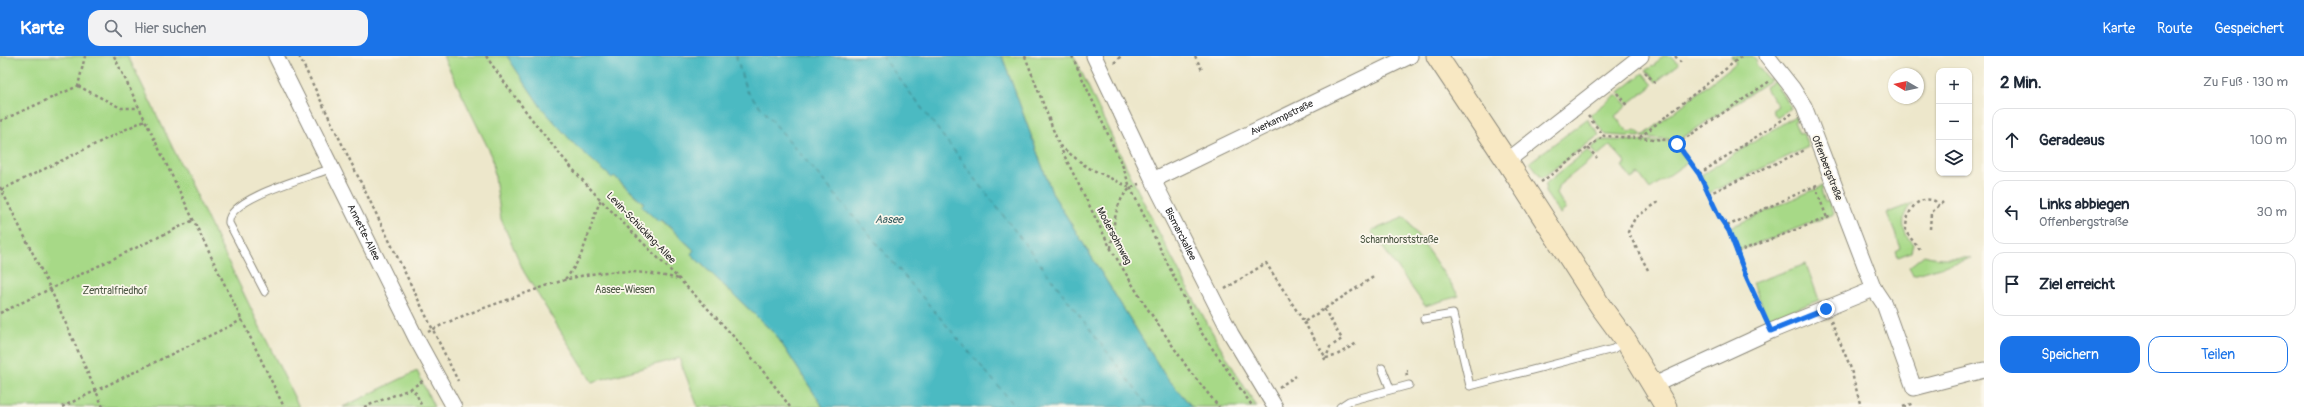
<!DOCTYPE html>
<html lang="de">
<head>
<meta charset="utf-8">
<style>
  body { margin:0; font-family:Pangolin,sans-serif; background:#f2f2f3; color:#1f2937 }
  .controls { position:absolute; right:12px; top:12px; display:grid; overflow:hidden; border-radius:8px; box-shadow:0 1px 3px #0004 }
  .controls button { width:36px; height:36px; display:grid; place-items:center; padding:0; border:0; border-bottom:1px solid #e0e1e3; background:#fff; color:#1f2937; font:20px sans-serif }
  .compass { position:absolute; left:1888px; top:12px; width:36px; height:36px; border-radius:50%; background:#fff; box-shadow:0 1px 3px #0004; rotate:279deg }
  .stop { position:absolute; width:12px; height:12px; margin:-9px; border:3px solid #1a73e8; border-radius:50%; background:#fff }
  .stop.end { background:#1a73e8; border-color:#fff; box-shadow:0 1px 4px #0008 }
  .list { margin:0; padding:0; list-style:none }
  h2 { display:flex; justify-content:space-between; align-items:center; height:52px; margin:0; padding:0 16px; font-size:17px }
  h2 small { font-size:13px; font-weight:400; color:#747a83 }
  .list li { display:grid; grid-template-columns:26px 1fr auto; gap:12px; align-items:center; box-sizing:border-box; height:64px; margin:0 8px 8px; padding:0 8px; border:1px solid #e0e1e3; border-radius:12px }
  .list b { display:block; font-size:15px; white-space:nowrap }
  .list p { margin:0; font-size:13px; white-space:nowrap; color:#747a83 }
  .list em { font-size:13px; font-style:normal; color:#747a83 }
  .actions { display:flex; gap:8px; padding:12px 16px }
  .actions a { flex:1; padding:9px 0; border:1px solid #1a73e8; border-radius:12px; text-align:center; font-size:14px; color:#1a73e8 }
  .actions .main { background:#1a73e8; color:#fff }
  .icon { flex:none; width:22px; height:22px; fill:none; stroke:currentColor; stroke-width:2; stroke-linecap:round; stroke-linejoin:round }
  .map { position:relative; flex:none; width:1984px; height:351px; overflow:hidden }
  header { display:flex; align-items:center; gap:24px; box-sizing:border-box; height:56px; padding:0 20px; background:#1a73e8; color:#fff }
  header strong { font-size:19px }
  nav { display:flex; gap:22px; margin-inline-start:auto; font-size:14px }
  .search { width:280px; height:36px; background:#f2f2f3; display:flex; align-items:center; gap:10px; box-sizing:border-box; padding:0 14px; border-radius:12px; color:#747a83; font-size:15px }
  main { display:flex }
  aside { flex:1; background:#fff }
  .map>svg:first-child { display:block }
</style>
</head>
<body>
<header>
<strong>Karte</strong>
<div class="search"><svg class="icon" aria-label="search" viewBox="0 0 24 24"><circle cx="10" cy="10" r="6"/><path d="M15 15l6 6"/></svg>Hier suchen</div>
<nav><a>Karte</a><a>Route</a><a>Gespeichert</a></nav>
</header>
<main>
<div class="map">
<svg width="1984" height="351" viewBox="0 0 1984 351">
  <rect width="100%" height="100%" fill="#fbf7ec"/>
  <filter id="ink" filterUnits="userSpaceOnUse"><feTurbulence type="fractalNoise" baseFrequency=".025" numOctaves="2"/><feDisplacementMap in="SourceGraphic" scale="8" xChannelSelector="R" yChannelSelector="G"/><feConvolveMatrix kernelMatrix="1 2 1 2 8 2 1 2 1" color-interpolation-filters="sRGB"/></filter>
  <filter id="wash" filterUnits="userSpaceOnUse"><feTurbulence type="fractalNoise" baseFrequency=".012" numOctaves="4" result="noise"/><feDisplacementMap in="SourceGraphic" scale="16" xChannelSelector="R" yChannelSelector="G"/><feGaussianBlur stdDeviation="0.9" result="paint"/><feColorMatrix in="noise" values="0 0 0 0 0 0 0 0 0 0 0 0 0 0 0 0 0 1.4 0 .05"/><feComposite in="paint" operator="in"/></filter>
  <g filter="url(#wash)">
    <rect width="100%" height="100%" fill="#ede7cb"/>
    <g fill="#a7d987" stroke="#698259">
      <polygon points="0,0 128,0 299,351 0,351"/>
      <polygon points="443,0 507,0 541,51 612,122 614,120 644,148 642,151 659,166 661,164 694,194 691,198 776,279 823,351 698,351 679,302 592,326 524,216 501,163 492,100"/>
      <path d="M1002,0H1074C1130,120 1186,239 1257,351H1192L1164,318L1052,137Z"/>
      <polygon points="1664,0 1672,0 1679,8 1656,26 1646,14 1655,9 1654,8"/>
      <polygon points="1731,0 1753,0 1757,5 1755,7 1768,23 1772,23 1679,84 1642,81 1736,7"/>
      <polygon points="1643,17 1653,29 1628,48 1619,36"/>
      <polygon points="1774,25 1791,52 1777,62 1772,54 1778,50 1765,31"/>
      <polygon points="1617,38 1627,50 1615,60 1629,77 1635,74 1642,79 1640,81 1606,79 1590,59"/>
      <polygon points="1795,60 1797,64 1794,65 1799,78 1803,77 1808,91 1709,137 1701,119"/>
      <polygon points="1587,63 1599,79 1542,122 1530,106"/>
      <polygon points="1601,84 1667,85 1676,88 1688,106 1650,133 1639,118 1631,123 1622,110 1626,107 1610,89 1597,100 1591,92"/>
      <polygon points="1588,94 1594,101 1558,130 1557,138 1566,153 1560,158 1545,136 1546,127"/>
      <polygon points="1822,130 1823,133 1821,134 1825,146 1829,145 1834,158 1738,195 1729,172"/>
      <path d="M1913,147C1900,158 1901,176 1913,188L1911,196L1898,201L1896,195L1901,192L1887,157Z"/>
      <polygon points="1405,161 1459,240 1425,250 1371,175"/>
      <path d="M1924,199C1940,204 1955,201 1972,202L1913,219L1909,211Z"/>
      <polygon points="1806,208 1819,244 1768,264 1753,227"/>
      <polygon points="417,315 434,351 343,351"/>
    </g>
    <polygon fill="#4bbac2" stroke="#3b7276" points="507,0 1002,0 1052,137 1164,318 1192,351 823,351 776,279 691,198 694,194 662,164 659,166 641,150 644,147 614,120 612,122 574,88 541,51"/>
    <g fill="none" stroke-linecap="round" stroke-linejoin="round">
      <g stroke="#365d60" stroke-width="1" stroke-dasharray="5 4" stroke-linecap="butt">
        <polyline points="736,0 746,34 1016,351"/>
        <polyline points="882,0 1149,351"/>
      </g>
    </g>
  </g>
  <g filter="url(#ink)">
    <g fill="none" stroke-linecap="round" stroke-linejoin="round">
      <defs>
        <g id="lane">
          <path d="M265,236L229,167C226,142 313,120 332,112"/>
          <polyline points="1424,263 1453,258 1470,330 1613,293 1624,286"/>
          <polyline points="1382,312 1390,332"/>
          <polyline points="1340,351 1349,345 1409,329"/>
        </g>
        <g id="street">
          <path id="s1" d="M276,0L416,282L454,351"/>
          <path id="s2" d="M1094,0L1153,124L1231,278L1275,351"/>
          <polyline points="1507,105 1641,0"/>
          <path id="s3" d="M1153,124L1410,0"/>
          <polyline points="1874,233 1884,248 1914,332 1984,314"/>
          <polyline points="1654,329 1771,275 1874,233 1804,50 1793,33 1767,0"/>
        </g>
        <polyline id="secondary" points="1437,0 1507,105 1601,251 1626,285 1666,351"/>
      </defs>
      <use href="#lane" stroke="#8c897b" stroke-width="9"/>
      <use href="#street" stroke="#8c897b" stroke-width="17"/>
      <use href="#secondary" stroke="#8c897b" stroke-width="23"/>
      <g stroke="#8c897b" stroke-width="2.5" stroke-dasharray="3 3" stroke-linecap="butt">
        <polyline points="114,0 284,351"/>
        <polyline points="299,0 458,325"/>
        <path d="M486,0C521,51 558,99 601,144C666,212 736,274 790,351"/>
        <polyline points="1025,0 1059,89 1111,193 1143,246 1189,314 1219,351"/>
        <polyline points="1072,0 1123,111 1130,131 1201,276 1253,351"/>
        <polyline points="1195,0 1202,14"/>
        <polyline points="1675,0 1682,8"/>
        <polyline points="1114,7 1121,0"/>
        <polyline points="1645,16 1656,28"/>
        <polyline points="78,30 121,52 139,52"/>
        <polyline points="1617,37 1628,51"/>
        <polyline points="1588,60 1604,80 1669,84 1678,88 1699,118 1719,160 1729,175 1746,220 1765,262"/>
        <polyline points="0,65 78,30 85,0"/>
        <polyline points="1640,81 1742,0"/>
        <polyline points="1677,88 1770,25"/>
        <polyline points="1060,90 1087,111 1129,131"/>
        <polyline points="1588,92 1597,102"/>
        <polyline points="1699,118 1793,57"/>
        <polyline points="1541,126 1604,80"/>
        <polyline points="1815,130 1827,162"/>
        <polyline points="0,131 50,232 103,351"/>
        <polyline points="1,134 145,64"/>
        <polyline points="1708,138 1805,94"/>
        <polyline points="1727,170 1819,128"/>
        <polyline points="1930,173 1931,157 1943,146"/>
        <path d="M1111,192C1114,170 1114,136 1139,128"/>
        <path d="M1920,194L1906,176C1905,159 1915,138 1935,145L1939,150"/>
        <polyline points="1737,196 1832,160"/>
        <polyline points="1648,214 1628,176 1635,162 1660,145"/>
        <path d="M565,223C586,201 589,170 601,143"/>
        <polyline points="1225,233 1266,207 1304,266 1375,220"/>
        <polyline points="1324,253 1342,283 1330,291 1326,302"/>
        <polyline points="0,257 194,164"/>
        <polyline points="1831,265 1850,310 1861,351"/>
        <polyline points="1304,266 1326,302 1321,305"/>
        <path d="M428,276C452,263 478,254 504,245C573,220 605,206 679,223"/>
        <polyline points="1326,302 1335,300 1357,287"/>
        <polyline points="1407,320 1406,315 1408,315"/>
        <polyline points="1279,331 1296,320"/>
        <polyline points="410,333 424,324"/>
        <polyline points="62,351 242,264"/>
        <polyline points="364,351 410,333 416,337 422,351"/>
        <polyline points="1903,351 1914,347"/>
      </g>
      <use href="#lane" stroke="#fff" stroke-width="7"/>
      <use href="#street" stroke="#fff" stroke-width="15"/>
      <use href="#secondary" stroke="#f8e8c3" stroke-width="21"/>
    </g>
  </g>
  <g fill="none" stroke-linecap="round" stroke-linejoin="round" filter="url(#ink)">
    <polyline stroke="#1a73e8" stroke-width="5" points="1677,88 1699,118 1719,160 1729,175 1746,220 1771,275 1826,253"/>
  </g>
  <g text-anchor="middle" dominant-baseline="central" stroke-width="3.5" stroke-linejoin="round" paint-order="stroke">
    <g font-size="10" fill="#2b2b2b" stroke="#fbf7ec">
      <text stroke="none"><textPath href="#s3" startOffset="143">Averkampstraße</textPath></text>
      <text transform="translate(1827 112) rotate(69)">Offenbergstraße</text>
      <text transform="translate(641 172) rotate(46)">Levin-Schücking-Allee</text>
      <text stroke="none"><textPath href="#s1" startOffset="197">Annette-Allee</textPath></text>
      <text stroke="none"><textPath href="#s2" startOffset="198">Bismarckallee</textPath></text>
      <text transform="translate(1114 180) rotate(62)">Modersohnweg</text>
    </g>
    <g font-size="10" fill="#4a5642" stroke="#fbf7ec">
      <text x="1399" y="184">Scharnhorststraße</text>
      <text x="625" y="234">Aasee-Wiesen</text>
      <text x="115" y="235">Zentralfriedhof</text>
    </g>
    <g font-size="11" font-style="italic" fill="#365d60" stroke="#fbf7ec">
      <text x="889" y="163">Aasee</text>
    </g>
  </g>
</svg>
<div class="controls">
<button>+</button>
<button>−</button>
<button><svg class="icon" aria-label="layers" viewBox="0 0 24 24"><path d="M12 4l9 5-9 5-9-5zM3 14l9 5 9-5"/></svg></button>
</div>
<svg class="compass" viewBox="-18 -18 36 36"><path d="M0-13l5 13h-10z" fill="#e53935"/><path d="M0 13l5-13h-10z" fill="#747a83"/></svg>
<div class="stop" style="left:1677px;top:88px"></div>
<div class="stop end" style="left:1826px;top:253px"></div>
</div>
<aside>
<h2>2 Min.<small>Zu Fuß · 130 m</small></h2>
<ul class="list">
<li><svg class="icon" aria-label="ahead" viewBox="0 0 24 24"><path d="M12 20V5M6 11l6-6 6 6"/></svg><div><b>Geradeaus</b></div><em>100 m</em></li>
<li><svg class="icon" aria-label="left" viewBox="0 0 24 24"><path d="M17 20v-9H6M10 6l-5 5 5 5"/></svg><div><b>Links abbiegen</b><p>Offenbergstraße</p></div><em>30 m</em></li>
<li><svg class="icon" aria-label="arrive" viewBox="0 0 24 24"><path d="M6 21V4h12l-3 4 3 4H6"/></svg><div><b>Ziel erreicht</b></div></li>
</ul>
<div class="actions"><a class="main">Speichern</a><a>Teilen</a></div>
</aside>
</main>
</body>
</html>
